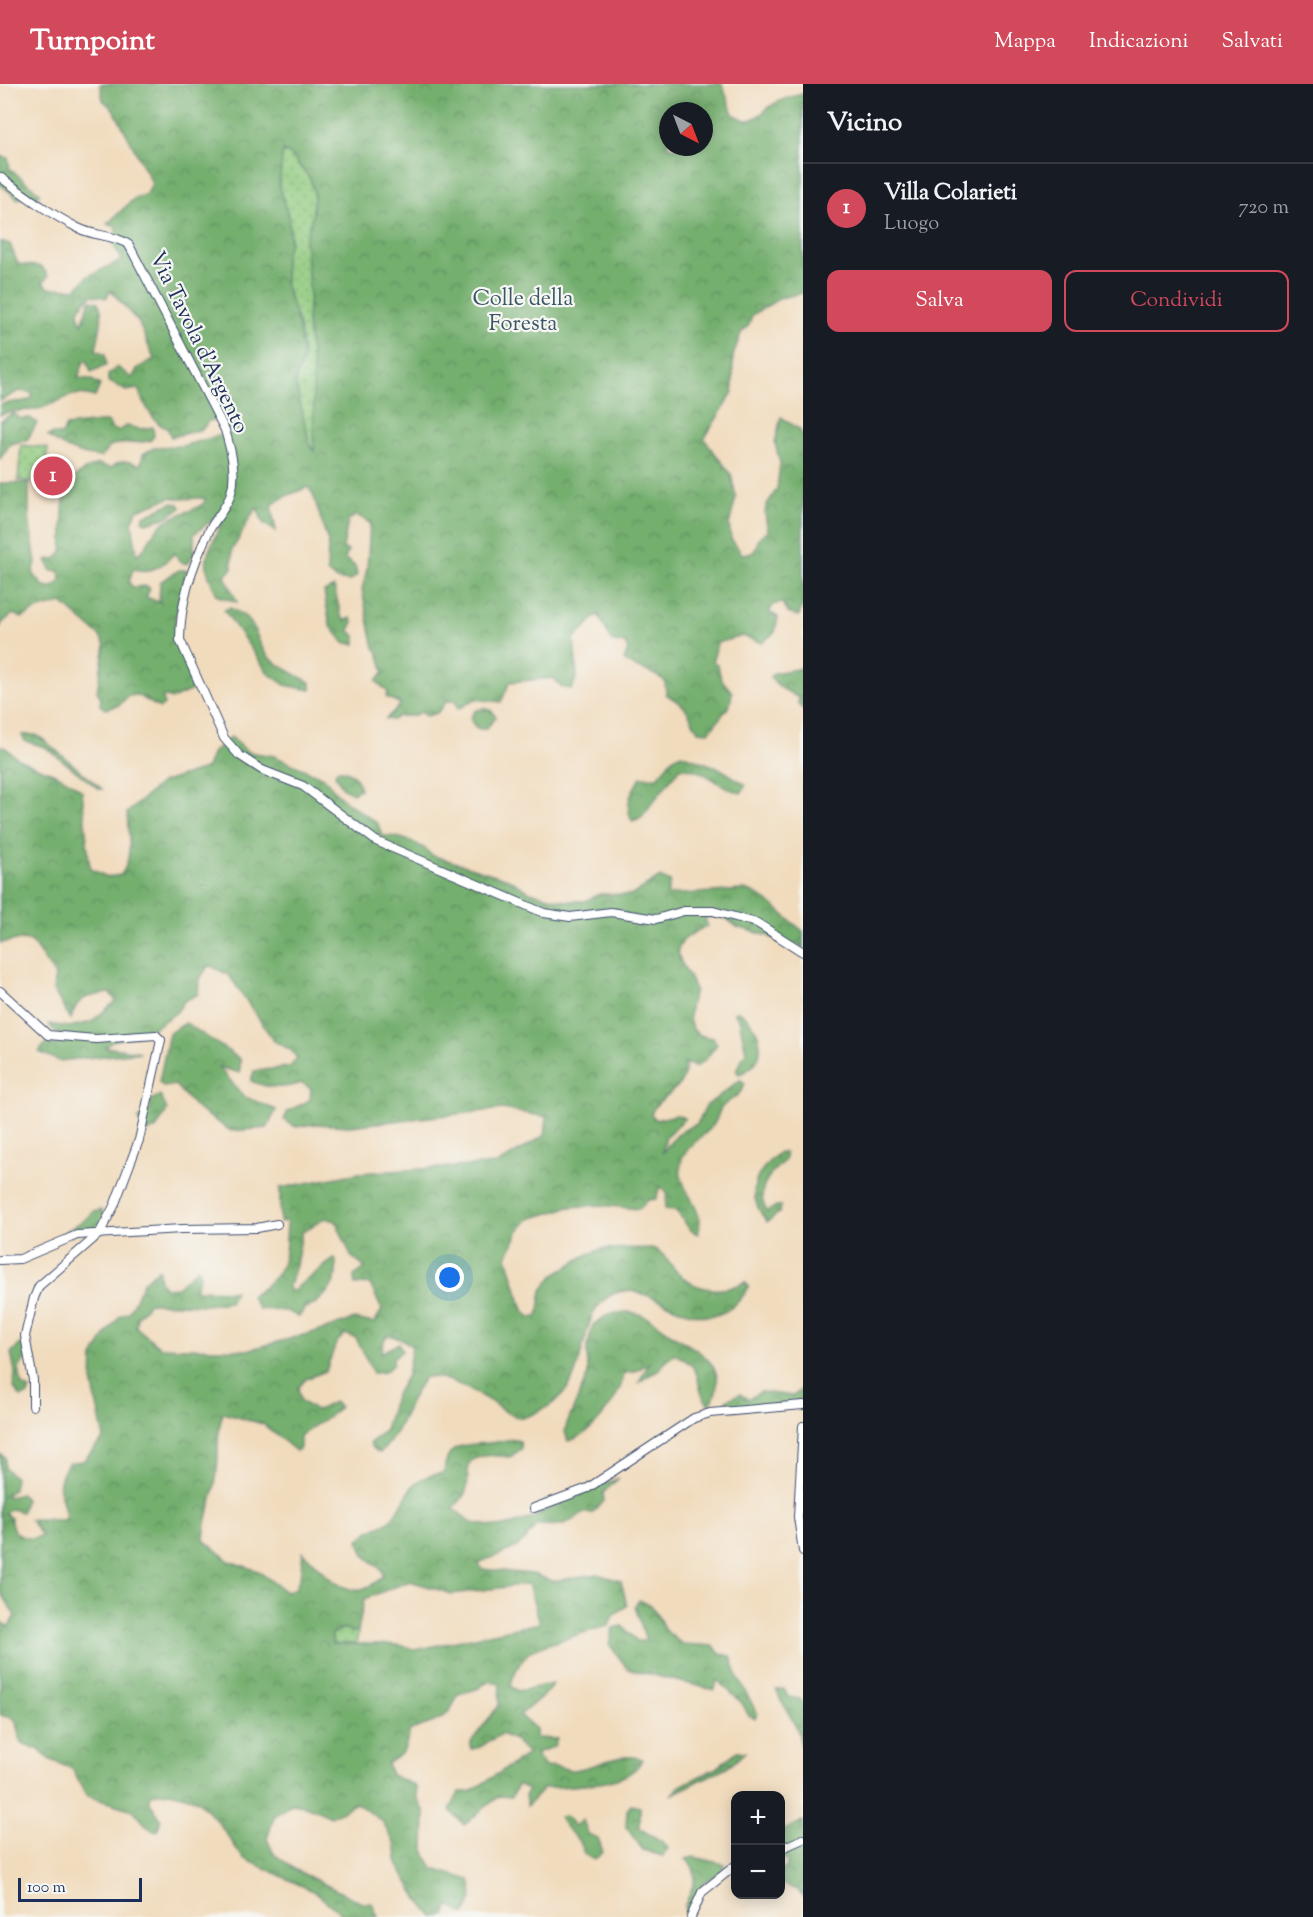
<!DOCTYPE html>
<html lang="it">
<head>
<meta charset="utf-8">
<style>
  body { margin:0; font-family:"Sorts Mill Goudy",serif; background:#20242c; color:#f1f3f6 }
  .controls { position:absolute; right:18px; bottom:18px; display:grid; overflow:hidden; border-radius:12px; box-shadow:0 3px 15px #0003 }
  .controls button { width:54px; height:54px; display:grid; place-items:center; padding:0; border:0; border-bottom:2px solid #363941; background:#171b24; color:#f1f3f6; font:30px sans-serif }
  .compass { position:absolute; left:659px; top:18px; width:54px; height:54px; border-radius:50%; background:#171b24; box-shadow:0 3px 15px #0003; rotate:138deg }
  .scale { position:absolute; left:18px; bottom:15px; width:124px; box-sizing:border-box; padding-left:6px; border:3px solid #1b2f5e; border-top:0; font-size:16px; line-height:21px; white-space:nowrap; color:#1b2f5e; -webkit-text-stroke:4px #f6f6f2; paint-order:stroke }
  .you { position:absolute; left:450px; top:1194px; width:21px; height:21px; margin:-15px; border:4px solid #fff; border-radius:50%; background:#1a73e8; box-shadow:0 0 0 9px #1a73e833 }
  .badge { display:grid; place-items:center; width:39px; height:39px; border-radius:50%; background:#d1495b; color:#fff; font-size:20px; font-weight:700 }
  .pin { position:absolute; translate:-50% -50%; border:3px solid #fff; box-shadow:0 2px 6px #0006 }
  .list { margin:0; padding:0; list-style:none }
  h2 { display:flex; justify-content:space-between; align-items:center; height:78px; margin:0; padding:0 24px; font-size:26px }
  h2 small { font-size:20px; font-weight:400; color:#9ea1a6 }
  .list li { display:grid; grid-template-columns:39px 1fr auto; gap:18px; align-items:center; box-sizing:border-box; height:90px; padding:0 24px; border-top:2px solid #363941 }
  .list b { display:block; font-size:22px; white-space:nowrap }
  .list p { margin:0; font-size:20px; white-space:nowrap; color:#9ea1a6 }
  .list em { font-size:20px; font-style:normal; color:#9ea1a6 }
  .actions { display:flex; gap:12px; padding:18px 24px }
  .actions a { flex:1; padding:14px 0; border:2px solid #d1495b; border-radius:12px; text-align:center; font-size:21px; color:#d1495b }
  .actions .main { background:#d1495b; color:#fff }
  .map { position:relative; flex:none; width:803px; height:1833px; overflow:hidden }
  header { display:flex; align-items:center; gap:36px; box-sizing:border-box; height:84px; padding:0 30px; background:#d1495b; color:#fff }
  header strong { font-size:28px }
  nav { display:flex; gap:33px; margin-inline-start:auto; font-size:21px }
  main { display:flex }
  aside { flex:1; background:#171b24 }
  .map>svg:first-child { display:block }
</style>
</head>
<body>
<header>
<strong>Turnpoint</strong>
<nav><a>Mappa</a><a>Indicazioni</a><a>Salvati</a></nav>
</header>
<main>
<div class="map">
<svg width="803" height="1833" viewBox="0 0 803 1833">
  <defs>
    <pattern id="grass-dots" width="8" height="8" patternUnits="userSpaceOnUse" patternTransform="scale(1.5)"><rect width="8" height="8" fill="#91cb7f"/><path d="M2 2h.1M6 6h.1" fill="none" stroke="#76a56b" stroke-width="1.8" stroke-linecap="round"/></pattern>
    <pattern id="forest-crowns" width="20" height="18" patternUnits="userSpaceOnUse" patternTransform="scale(1.5)"><rect width="20" height="18" fill="#74af6e"/><path d="M2 6a3 3 0 1 1 6 0M12 15a3 3 0 1 1 6 0" fill="none" stroke="#5e8f5e"/></pattern>
  </defs>
  <rect width="100%" height="100%" fill="#f6f6f2"/>
  <filter id="ink" filterUnits="userSpaceOnUse"><feTurbulence type="fractalNoise" baseFrequency=".0167" numOctaves="2"/><feDisplacementMap in="SourceGraphic" scale="12" xChannelSelector="R" yChannelSelector="G"/><feConvolveMatrix kernelMatrix="1 2 1 2 8 2 1 2 1" color-interpolation-filters="sRGB"/></filter>
  <filter id="wash" filterUnits="userSpaceOnUse"><feTurbulence type="fractalNoise" baseFrequency=".008" numOctaves="4" result="noise"/><feDisplacementMap in="SourceGraphic" scale="24" xChannelSelector="R" yChannelSelector="G"/><feGaussianBlur stdDeviation="1.35" result="paint"/><feColorMatrix in="noise" values="0 0 0 0 0 0 0 0 0 0 0 0 0 0 0 0 0 1.4 0 .05"/><feComposite in="paint" operator="in"/></filter>
  <g filter="url(#wash)">
    <rect width="100%" height="100%" fill="#f1dbbd"/>
    <g fill="url(#grass-dots)" stroke="#567d6e" stroke-width="1.5">
      <polygon points="282,67 290,70 310,94 314,108 313,130 305,156 310,213 307,236 313,285 315,367 310,362 295,297 303,273 299,242 285,200 285,171 290,157 289,135 279,101"/>
      <polygon points="21,361 48,364 44,399 18,396"/>
      <polygon points="344,1544 352,1548 358,1547 356,1562 332,1559 331,1550"/>
    </g>
    <g fill="url(#forest-crowns)" stroke="#486f66" stroke-width="1.5" fill-rule="evenodd">
      <path d="M100,0H722L733,30L747,37C757,34 759,32 767,25C777,16 791,13 803,10V209L780,214L752,231L749,241L741,249L733,272V308L704,355L731,390L736,413L729,441L731,455L742,470L754,468L760,452L768,448L765,430L766,422L777,405L780,379L775,359L781,333L799,345L803,352V518L799,532L788,529L783,519L774,520L769,528L778,533L775,548L762,559L742,552L717,559L713,577L718,582L721,595L732,608L730,621L709,648L698,647C684,622 691,626 666,610L665,597C652,586 637,587 624,576L628,566L625,559L613,558C606,549 604,540 598,530L574,555L577,592L572,605L561,603L554,594L510,598L501,618L475,615L458,625L456,617H447L437,629L426,632L421,628L413,632H399L393,636L386,635L401,620L386,613L388,608L376,597L384,589L378,568L374,564L362,506L367,485L370,439L357,431L348,436L343,464L348,467L345,475L355,482L357,491L350,497L335,495L327,488L328,458L313,410L308,403L284,413L271,422L276,447L264,440L257,424C246,435 243,452 232,465V484L225,492L237,518L218,512C196,474 210,469 223,435L215,434L194,450V469L188,480L180,478L175,469C162,482 152,490 133,485L129,498L132,503L147,502L150,505L146,513L159,518L160,498L179,486H187L175,536L177,554L196,604L172,615L163,612L164,621L160,624L137,611L128,612L119,621L105,625L100,621L101,614L97,607L105,561L99,551L62,519L36,526L22,534L13,530L2,539L0,544V399H29V435L36,478L33,489L44,503H53L61,497L60,487H52L46,476L57,474L62,468C66,429 52,396 98,380L110,384C120,377 127,375 138,381L141,379L143,370L156,363L182,362L222,351L225,343L219,335L208,337L203,345L171,353L168,345C153,340 144,319 138,305L126,307L108,297V291L117,283L132,294L138,284L154,275L139,239L111,207L106,214L93,211C82,218 74,228 82,240L90,216L98,218C106,232 98,251 96,266L105,270L106,281L91,288L87,276L84,277L78,294L90,295L100,301L95,313C71,305 64,317 42,324C28,328 14,325 0,331V321C10,317 22,319 31,315L33,309L19,307L0,317V157L10,160L18,180L42,183L48,192L43,199L49,204L76,205L88,192L122,176L111,156L116,150V143L107,140L134,115L147,110L152,99L114,26L103,16ZM668,27H704V63H668ZM283,67L290,70L310,94L314,108L313,130L305,156L310,213L307,236L313,285L314,367L310,362L295,297L303,274L299,242L285,200V171L290,157L289,135L279,101ZM172,413L178,415L204,414L205,418C192,430 171,429 158,444C150,452 147,465 137,471L132,438L137,426Z"/>
      <polygon points="0,72 8,74 10,85 40,109 35,115 26,112 18,115 0,100"/>
      <polygon points="14,329 21,335 30,334 37,339 27,356 10,360 0,375 0,337"/>
      <path d="M100,338H108L112,345L118,347L127,342L140,345L153,343L154,352L150,357L111,361L101,373C82,372 63,364 48,352L53,350L62,351L66,342Z"/>
      <polygon points="171,419 179,420 181,424 165,434 146,439 142,436 144,432"/>
      <polygon points="334,503 341,532 345,537 351,534 353,538 349,546 356,553 356,560 344,559 330,541 324,508"/>
      <path d="M230,524C261,538 252,552 267,571C276,582 298,591 311,599V606L285,601L268,589L224,526Z"/>
      <polygon points="803,584 803,625 798,620 799,614 781,604 770,593 774,589"/>
      <path d="M484,624L492,627L496,633L486,645C476,646 474,643 470,634L475,627Z"/>
      <polygon points="22,651 36,651 44,656 102,705 99,705 45,663 25,657"/>
      <path d="M231,653L248,668L274,672L324,694L340,713L378,740L382,752C398,751 422,759 431,771L508,795L530,808L565,817H585L600,810L632,811L660,793L670,798L667,811L744,806C770,813 782,832 803,847V864L797,860L786,862L769,852L737,843L724,833H705L707,842C659,864 682,872 695,906C687,928 683,952 713,954L717,960L706,975L696,983L684,979C690,1006 657,1011 651,1030L655,1036L676,1031L685,1034L666,1052L662,1069C672,1055 680,1046 697,1040L706,1022L740,996L745,999C741,1012 733,1013 723,1022C719,1025 718,1033 715,1038C707,1051 690,1059 683,1072C670,1101 708,1123 698,1150L690,1146L676,1126L665,1125L667,1109L660,1102L656,1115L648,1116L639,1125L600,1121L569,1123L529,1135L519,1146L507,1173L523,1226L531,1234L538,1232L542,1206L553,1192L584,1172L601,1165L652,1164C666,1169 669,1181 679,1190C697,1208 725,1209 745,1198L749,1203C706,1274 652,1188 611,1211C571,1233 596,1302 541,1326C536,1328 529,1333 524,1333C510,1335 499,1322 488,1316C469,1305 446,1291 425,1293C406,1317 403,1347 380,1369L372,1364L370,1359L385,1346L395,1312L407,1291L412,1263L405,1257L389,1251L385,1254L381,1269L399,1259L402,1267L393,1274V1280L385,1288L373,1289L356,1254L345,1250L336,1259L326,1287L306,1295L298,1304L301,1317L316,1327L334,1318L340,1323C327,1335 314,1341 300,1352V1364L296,1367L263,1340L223,1329C215,1351 220,1372 216,1395C213,1416 205,1434 204,1456L229,1477L258,1487L286,1508L295,1505L300,1493L303,1468C326,1490 350,1525 383,1492L382,1486L364,1471L359,1457C370,1442 380,1445 390,1436C413,1414 402,1394 444,1389C447,1353 471,1363 497,1358C507,1356 510,1354 520,1357L521,1365L510,1373C496,1371 480,1369 469,1379C466,1402 472,1406 453,1424L472,1439L498,1443L509,1441L535,1433L560,1418L619,1394L603,1409L604,1417L593,1429H582C567,1443 555,1442 536,1441C518,1470 506,1466 479,1479L482,1485L533,1490L552,1497L597,1490L621,1497L627,1522L613,1531L609,1542C604,1542 536,1563 531,1567C520,1575 514,1590 510,1602L518,1607L552,1600L548,1607L520,1631L536,1645V1654L557,1655L554,1663L538,1668L537,1673L546,1683C558,1680 563,1686 573,1686C596,1684 619,1667 642,1675C631,1704 570,1701 544,1704L527,1722L525,1712L528,1706L518,1700L512,1713L499,1712L464,1741L450,1726L459,1708H470L528,1670L515,1656L501,1650L480,1663L471,1665V1658L499,1621L500,1600L489,1597L477,1605L458,1610C449,1637 435,1638 410,1646C406,1663 404,1672 387,1679L391,1691L416,1702L417,1714L425,1729L424,1766L433,1785L470,1796C475,1810 473,1818 464,1830L448,1821L446,1832L433,1833L418,1815L398,1781L395,1760L382,1737L356,1719L331,1733L306,1722L291,1720L274,1733L267,1755L274,1770L296,1786L362,1819H372L378,1833H345L315,1808L243,1774L218,1738L196,1715L170,1708L150,1710V1719L161,1735L157,1748C145,1744 142,1734 132,1726C128,1724 94,1715 86,1711L72,1685L49,1675L38,1665L21,1659L15,1635L0,1631V1538L9,1542L15,1532L0,1506V1370L5,1373V1384L15,1394L13,1406L6,1411L9,1413L21,1410L25,1416L22,1428L11,1425L5,1429L11,1434C10,1451 27,1458 42,1452L30,1436C43,1433 57,1438 66,1435C63,1407 52,1407 68,1379L83,1377L104,1354L92,1297L93,1273L106,1250L120,1232L129,1228L144,1197L159,1185L160,1198L165,1204L177,1203L198,1184L200,1191L195,1206L235,1207L229,1218L206,1221L149,1219L137,1233L136,1243L160,1263L248,1266L326,1245L354,1235L374,1239L382,1226L370,1200L355,1201L354,1192L365,1184L351,1172L336,1137L325,1134L302,1148L296,1181L288,1204L292,1207L335,1174C341,1198 327,1212 308,1224L306,1222L299,1233L287,1227L259,1225L251,1212C287,1190 285,1178 287,1137L280,1138V1104L359,1089L498,1080L545,1051L547,1033L503,1025L350,1042L314,1040L296,1043L284,1036L288,1027L310,1016L311,1005L302,999C282,1005 270,1005 251,997L254,987L290,983L297,974L291,966L274,957L229,891L209,881L199,896L198,910L184,917L177,928L144,950L112,957L105,963L141,968L59,977L39,968L45,960L58,959L65,954L55,948L49,940L69,943L91,938L116,917L110,909C87,912 77,912 71,935L53,906L55,891L31,857L17,856L0,859V662C9,663 11,671 19,675C43,688 59,687 82,707L89,777L91,785L107,793L121,791C134,773 128,751 127,729L161,699L207,684L213,668ZM410,1497L452,1510L528,1500L540,1539L415,1566C398,1556 355,1562 332,1559V1550L344,1544L352,1548L358,1547L364,1515Z"/>
      <path d="M681,670L719,684L746,701L741,709C720,705 703,682 680,684C675,690 644,729 641,734L632,737C624,720 631,708 641,693H658L672,675Z"/>
      <path d="M337,686C350,686 358,692 360,705L353,709L343,704L335,691Z"/>
      <path d="M738,927C761,940 773,979 739,990L736,986L746,968L739,935L734,928Z"/>
      <polygon points="186,939 240,975 240,989 219,983 243,1012 276,1026 267,1044 231,1047 196,1024 175,1001 164,1003 159,998 169,949"/>
      <polygon points="160,1011 167,1026 156,1045 147,1048 138,1035 151,1025 150,1017"/>
      <path d="M779,1068L785,1069V1076C769,1089 754,1107 767,1128L776,1122H781L780,1128L767,1138C745,1109 753,1091 779,1068Z"/>
      <polygon points="101,1126 107,1136 101,1145 80,1146 69,1153 63,1149 86,1135 93,1127"/>
      <path d="M626,1228C648,1229 657,1241 674,1252C704,1270 731,1284 710,1322C689,1299 710,1286 674,1270L658,1286L639,1298L649,1279L634,1288L624,1289C621,1313 592,1352 568,1357L565,1348L567,1340L588,1290L587,1263L593,1241L609,1230Z"/>
      <polygon points="24,1256 28,1271 19,1284 22,1302 30,1305 28,1311 21,1313 14,1304 15,1287 11,1269"/>
      <polygon points="803,1304 803,1319 733,1326 726,1316 740,1310 748,1315 761,1308 793,1312"/>
      <polygon points="639,1516 652,1522 666,1547 682,1560 714,1562 720,1570 731,1572 737,1592 757,1629 755,1634 749,1632 742,1619 717,1596 715,1606 628,1585 609,1560 613,1544 622,1542 637,1557 646,1557 635,1522"/>
      <polygon points="784,1605 788,1613 800,1615 803,1622 803,1671 798,1647 776,1606"/>
      <polygon points="737,1667 745,1668 731,1681 671,1711 680,1702 716,1684"/>
      <polygon points="631,1721 640,1723 640,1745 660,1756 668,1764 663,1772 643,1766 626,1743 627,1726"/>
      <path d="M566,1732L574,1742L583,1736L588,1750L598,1754L603,1768L594,1776L584,1770C581,1752 567,1750 559,1733Z"/>
      <polygon points="803,1737 803,1812 798,1806 781,1800 781,1787 787,1783 787,1776 781,1773 781,1748"/>
      <path d="M694,1773L724,1780L722,1789C688,1803 705,1810 687,1830L684,1823C691,1806 703,1789 686,1775Z"/>
    </g>
  </g>
  <g filter="url(#ink)">
    <g fill="none" stroke-linecap="round" stroke-linejoin="round">
      <defs>
        <g id="street">
          <path d="M0,93C25,111 50,130 78,144C95,153 114,150 129,161L225,346C231,366 237,389 231,409C228,422 216,434 210,445C193,479 180,518 180,556L224,654L239,671L262,686L303,702L376,757L544,829L570,833L611,828L656,835L684,827H713L757,839L803,868"/>
          <polyline points="0,907 48,951 96,955 156,951 161,956 139,1056 114,1122 99,1150 39,1202 34,1214 25,1252 33,1296 33,1322"/>
          <polyline points="0,1176 20,1175 77,1151 182,1145 257,1144 277,1140"/>
          <polyline points="803,1342 798,1433 803,1467"/>
          <polyline points="534,1424 588,1404 694,1334 710,1329 803,1321"/>
          <polyline points="780,1765 803,1755"/>
          <polyline points="691,1833 702,1808 736,1781"/>
        </g>
      </defs>
      <use href="#street" stroke="#3b496c" stroke-width="10"/>
      <use href="#street" stroke="#fff" stroke-width="8"/>
    </g>
  </g>
  <g text-anchor="middle" dominant-baseline="central" stroke-width="4.5" stroke-linejoin="round" paint-order="stroke">
    <g font-size="22" fill="#385666" stroke="#f6f6f2">
      <text x="523" y="216">Colle della<tspan x="523" dy="25">Foresta</tspan></text>
    </g>
    <g font-size="22" fill="#1b2f5e" stroke="#f6f6f2">
      <text transform="translate(198 259) rotate(64)">Via Tavola d'Argento</text>
    </g>
  </g>
</svg>
<div class="controls">
<button>+</button>
<button>−</button>
</div>
<svg class="compass" viewBox="-18 -18 36 36"><path d="M0-13l5 13h-10z" fill="#e53935"/><path d="M0 13l5-13h-10z" fill="#9ea1a6"/></svg>
<div class="scale">100 m</div>
<div class="you"></div>
<div class="pin badge" style="left:53px;top:392px">1</div>
</div>
<aside>
<h2>Vicino<small></small></h2>
<ul class="list">
<li><span class="badge">1</span><div><b>Villa Colarieti</b><p>Luogo</p></div><em>720 m</em></li>
</ul>
<div class="actions"><a class="main">Salva</a><a>Condividi</a></div>
</aside>
</main>
</body>
</html>
